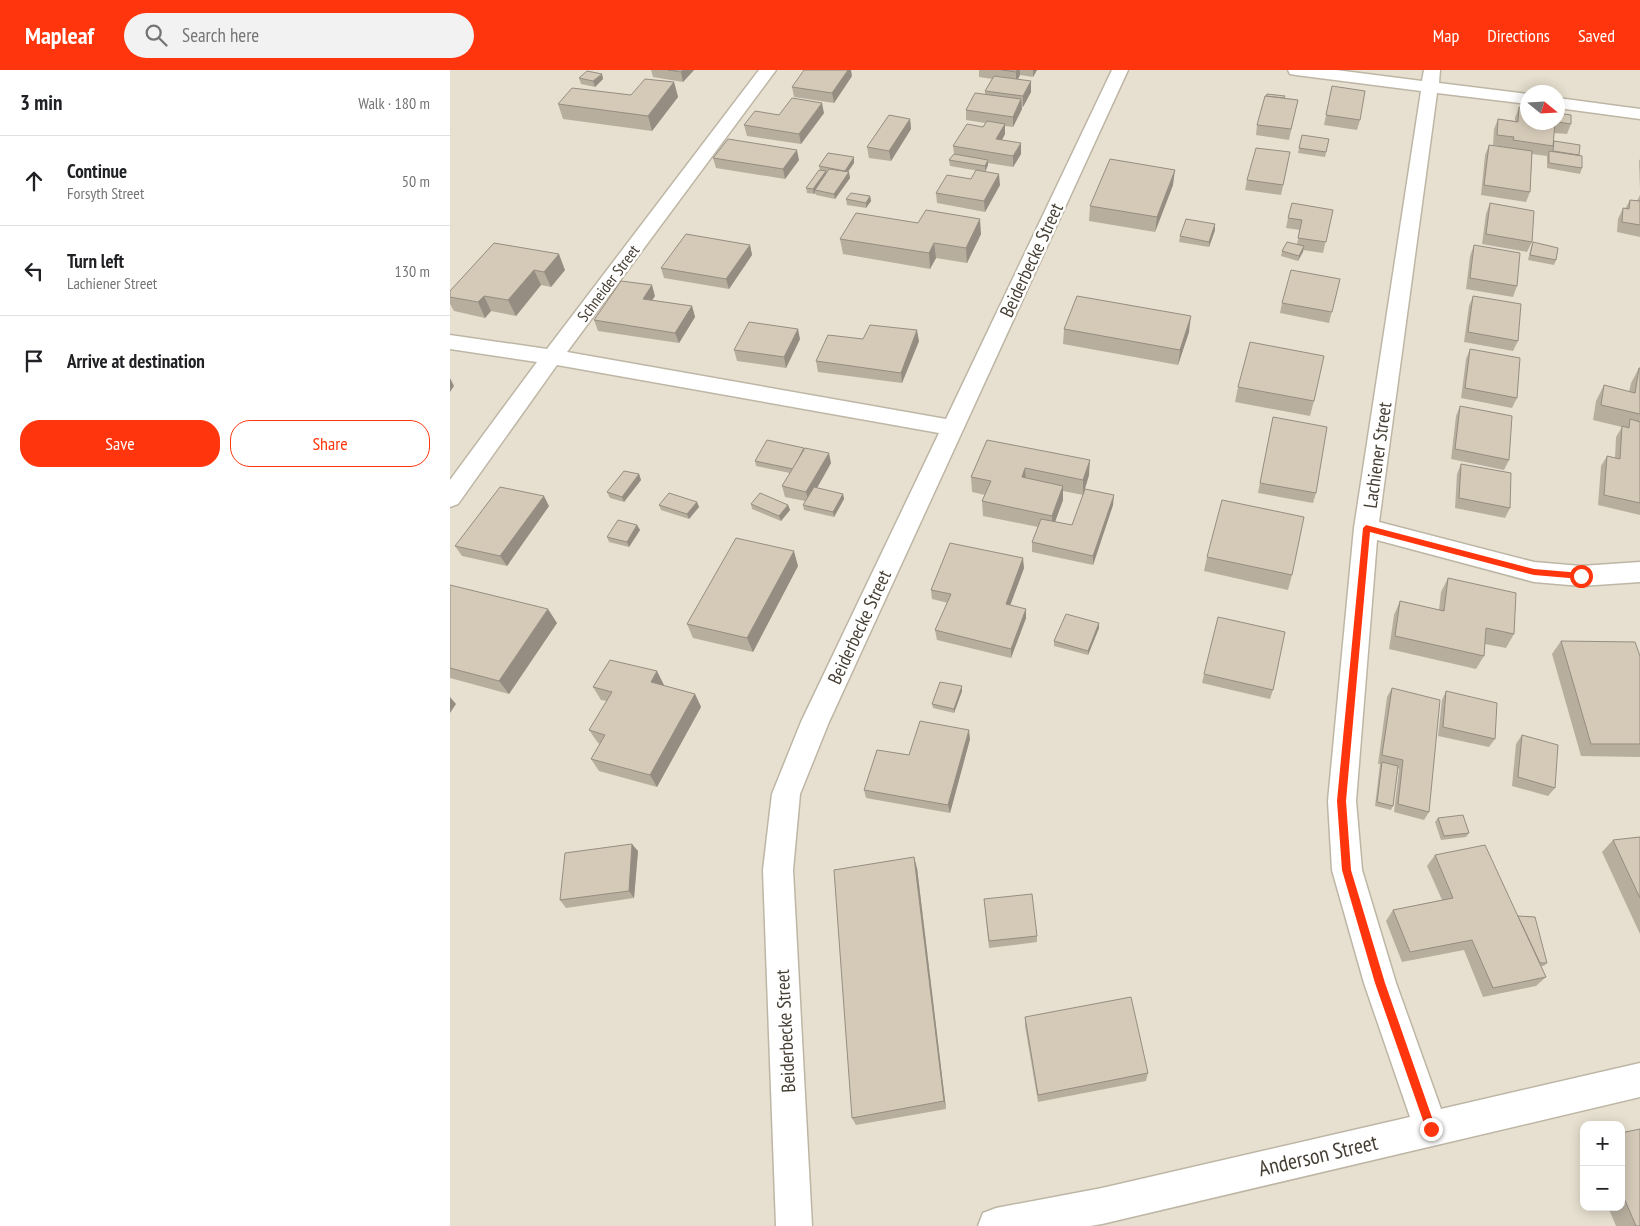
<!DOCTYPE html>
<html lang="en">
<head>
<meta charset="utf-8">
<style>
  body { margin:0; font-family:"PT Sans Narrow",sans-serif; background:#f2f2f2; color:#202124 }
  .controls { position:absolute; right:15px; bottom:15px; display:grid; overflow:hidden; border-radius:10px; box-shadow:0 2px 12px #0003 }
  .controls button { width:45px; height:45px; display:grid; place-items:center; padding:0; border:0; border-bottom:1px solid #e0e0e0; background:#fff; color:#202124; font:25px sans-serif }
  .compass { position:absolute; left:1070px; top:15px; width:45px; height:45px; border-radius:50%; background:#fff; box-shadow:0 2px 12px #0003; rotate:108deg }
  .stop { position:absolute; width:15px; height:15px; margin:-11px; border:4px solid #ff360d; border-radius:50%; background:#fff }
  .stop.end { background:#ff360d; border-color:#fff; box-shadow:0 1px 5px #0008 }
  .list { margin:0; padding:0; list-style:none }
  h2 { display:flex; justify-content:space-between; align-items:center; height:65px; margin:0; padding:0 20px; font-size:21px }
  h2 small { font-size:16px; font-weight:400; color:#757577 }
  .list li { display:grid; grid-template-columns:32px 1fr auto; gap:15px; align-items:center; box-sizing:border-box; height:90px; padding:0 20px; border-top:1px solid #e0e0e0 }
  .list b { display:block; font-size:19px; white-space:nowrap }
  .list p { margin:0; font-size:16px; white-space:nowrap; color:#757577 }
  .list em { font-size:16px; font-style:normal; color:#757577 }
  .actions { display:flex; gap:10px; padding:15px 20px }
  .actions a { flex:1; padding:11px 0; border:1px solid #ff360d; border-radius:20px; text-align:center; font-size:18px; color:#ff360d }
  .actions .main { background:#ff360d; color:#fff }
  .icon { flex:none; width:28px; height:28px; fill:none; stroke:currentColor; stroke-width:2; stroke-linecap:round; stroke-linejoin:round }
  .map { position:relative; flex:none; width:1190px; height:1156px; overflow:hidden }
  header { display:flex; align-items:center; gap:30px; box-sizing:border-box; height:70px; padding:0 25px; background:#ff360d; color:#fff }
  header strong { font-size:24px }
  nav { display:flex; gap:28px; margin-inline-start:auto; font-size:18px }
  .search { width:350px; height:45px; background:#f2f2f2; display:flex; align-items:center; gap:12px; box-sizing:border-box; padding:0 18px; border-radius:28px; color:#757577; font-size:19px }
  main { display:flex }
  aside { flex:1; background:#fff }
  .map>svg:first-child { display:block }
</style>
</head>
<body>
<header>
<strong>Mapleaf</strong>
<div class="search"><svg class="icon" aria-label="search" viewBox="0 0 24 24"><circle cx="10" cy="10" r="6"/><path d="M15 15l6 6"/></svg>Search here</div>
<nav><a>Map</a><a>Directions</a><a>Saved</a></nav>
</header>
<main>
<aside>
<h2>3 min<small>Walk · 180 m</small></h2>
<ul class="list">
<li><svg class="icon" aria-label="ahead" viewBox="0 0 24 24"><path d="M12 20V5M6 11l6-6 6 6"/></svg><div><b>Continue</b><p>Forsyth Street</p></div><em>50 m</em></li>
<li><svg class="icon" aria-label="left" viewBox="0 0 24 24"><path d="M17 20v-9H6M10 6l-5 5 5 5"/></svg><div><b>Turn left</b><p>Lachiener Street</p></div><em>130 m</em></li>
<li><svg class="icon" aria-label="arrive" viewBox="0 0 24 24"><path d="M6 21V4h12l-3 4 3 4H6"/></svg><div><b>Arrive at destination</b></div></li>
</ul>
<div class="actions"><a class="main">Save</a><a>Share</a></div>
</aside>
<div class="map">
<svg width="1190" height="1156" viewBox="0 0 1190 1156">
  <rect width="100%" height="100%" fill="#f3eee3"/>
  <path fill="#e7e0d0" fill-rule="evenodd" d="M0,0H1190V1156H0ZM1078,22H1108V52H1078ZM1134,1055H1171V1137H1134Z"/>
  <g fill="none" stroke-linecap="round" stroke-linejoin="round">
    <defs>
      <g id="minor">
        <polygon points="309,0 326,0 117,282 496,349 662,0 678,0 379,652 350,724 343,800 362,1156 326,1156 313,800 322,724 351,652 489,363 107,295 8,434 0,437 0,410 87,292 0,279 0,265 97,279"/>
        <polygon points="838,0 886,0 972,11 974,0 990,0 989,13 1078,24 1078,34 987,23 929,452 1084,492 1131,496 1190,492 1190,512 1131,516 1084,512 927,470 906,731 912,800 946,913 991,1039 1190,993 1190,1027 652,1154 640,1156 528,1156 533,1143 546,1138 652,1118 960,1047 914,913 882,800 878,731 904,458 971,21 846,5 840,4"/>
        <polygon points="1108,28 1190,39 1190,49 1108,38"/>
      </g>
    </defs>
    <use href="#minor" stroke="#beb6a5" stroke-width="3"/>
    <use href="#minor" fill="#fff" fill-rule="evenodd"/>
  </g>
  <g fill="#b7ae9e">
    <polygon points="201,0 244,0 233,12 203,7"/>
    <polygon points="529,0 587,0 583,7 570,5 568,10 581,22 573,37 572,36 572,39 563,57 555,56 555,64 552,70 571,84 563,97 538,93 538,95 535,102 500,96 499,90 504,84 503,76 533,57 535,53 516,50 516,40 535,24 535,21 542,9 529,7"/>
    <polygon points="152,4 153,9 145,17 131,14 129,8"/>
    <polygon points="402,6 384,33 344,27 342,17"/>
    <polygon points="224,12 228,27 202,61 113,49 108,34 181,25"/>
    <polygon points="882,16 910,50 907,60 874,55"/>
    <polygon points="835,28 848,30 839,70 806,65 807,55"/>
    <polygon points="1069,37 1078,52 1108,52 1121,54 1117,64 1104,63 1104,71 1129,85 1129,86 1132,98 1130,104 1097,98 1097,86 1082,84 1080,122 1076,132 1031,125 1035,85 1039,75 1060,78 1043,75 1044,59 1048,49 1065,51 1065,48"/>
    <polygon points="374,43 351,74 297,66 294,55 329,45"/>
    <polygon points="460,49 461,59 441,91 419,88 417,77"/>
    <polygon points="879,69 875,87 848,83 849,78"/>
    <polygon points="263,88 349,90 335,109 266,98"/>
    <polygon points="1190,89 1190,120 1189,91"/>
    <polygon points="404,93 398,102 400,108 385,129 366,125 365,123 364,124 357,123 356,118 370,100 369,96"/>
    <polygon points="838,93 831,125 795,120 797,110"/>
    <polygon points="521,109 550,115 535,142 487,133 486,123"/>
    <polygon points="723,115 705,162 639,151 640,136"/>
    <polygon points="1190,125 1190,167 1167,162 1168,149 1173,138 1175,139 1180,130 1187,131"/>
    <polygon points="420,126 421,131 416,138 397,135 396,129"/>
    <polygon points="1040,133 1082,172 1077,182 1032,174 1036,144"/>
    <polygon points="883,140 873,183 853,180 848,191 831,186 832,181 847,174 850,160 836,158 838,148"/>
    <polygon points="765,160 759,177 729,172 730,166"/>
    <polygon points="531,164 517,193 486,188 480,199 393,184 390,169"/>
    <polygon points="1083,172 1106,190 1104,195 1078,190 1081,177"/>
    <polygon points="44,173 115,200 101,217 91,215 66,246 41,241 35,248 4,241 0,234 0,221"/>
    <polygon points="300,175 302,185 279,219 214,208 211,198"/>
    <polygon points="1024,175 1067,216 1063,227 1016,219 1020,186"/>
    <polygon points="890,209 879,253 830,243 832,233"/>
    <polygon points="205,226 202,230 242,236 245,247 229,273 148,261 144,250"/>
    <polygon points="1023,226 1068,271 1063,281 1014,272 1019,236"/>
    <polygon points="614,259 739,262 728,295 613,274"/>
    <polygon points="350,269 336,298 287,291 284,280"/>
    <polygon points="413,269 469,271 452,313 368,302 366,291"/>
    <polygon points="1020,279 1067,328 1062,338 1011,328 1016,289"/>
    <polygon points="1189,298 1190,298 1190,445 1148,435 1151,396 1157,386 1165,388 1166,367 1172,357 1143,350 1146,331 1154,315 1179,322 1181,313"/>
    <polygon points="788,317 864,331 860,346 785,332"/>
    <polygon points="1010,336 1059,390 1054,400 1001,389 1006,346"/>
    <polygon points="823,347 866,423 863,433 808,423"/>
    <polygon points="537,370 639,405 633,425 613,421 613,430 605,452 622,455 663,435 643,495 582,482 582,472 588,457 533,446 532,431 535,425 522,422 521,407"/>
    <polygon points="305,391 381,393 367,418 393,424 394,429 384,447 354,440 353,435 355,431 335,427 332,416 340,403 306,396"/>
    <polygon points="1011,394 1060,438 1055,448 1005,438 1007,404"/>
    <polygon points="189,404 191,410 174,432 160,428 157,422"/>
    <polygon points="247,432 249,437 239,449 211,440 209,435"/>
    <polygon points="301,434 338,435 340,440 331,451 302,439"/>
    <polygon points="99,436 57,496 12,486 5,476"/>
    <polygon points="187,455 190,460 179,477 159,472 157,467"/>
    <polygon points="757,487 842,505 838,520 754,501"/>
    <polygon points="348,496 303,582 243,568 237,554"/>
    <polygon points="574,498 560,535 576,539 576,548 561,588 487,570 485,560 498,533 482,529 481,520"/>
    <polygon points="998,508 1064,564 1056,578 1035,574 1034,586 1026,599 939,579 944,545 950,531 989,540 991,522"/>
    <polygon points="0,515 107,553 59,624 0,608"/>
    <polygon points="649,553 649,558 638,585 604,576 604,571"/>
    <polygon points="1111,571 1190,586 1190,687 1131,686 1102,584"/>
    <polygon points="754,604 823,620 820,629 752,613"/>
    <polygon points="214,615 214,616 245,624 251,637 207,717 149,701 141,689 150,674 148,673 139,660 157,631 151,630 143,617"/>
    <polygon points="942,618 979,742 974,750 944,742 949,699 948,698 943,736 941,740 925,736 930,694 928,694 937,627"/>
    <polygon points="512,621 504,643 483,638 482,634"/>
    <polygon points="996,621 1045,669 1039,677 988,666 992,630"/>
    <polygon points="1072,665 1105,718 1098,726 1062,716 1066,674"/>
    <polygon points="520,669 500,743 416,728 414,720 459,685"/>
    <polygon points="988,748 1019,763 1016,767 991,770 985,752"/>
    <polygon points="1190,767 1190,864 1152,782 1163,770"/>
    <polygon points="188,781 184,828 116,838 110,830"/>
    <polygon points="985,785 1068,846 1097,893 1094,896 1091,896 1096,907 1086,916 1033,927 1014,880 952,892 936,851 943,840 992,830 977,796"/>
    <polygon points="467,798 496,1039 406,1055 402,1048"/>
    <polygon points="534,829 587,866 587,872 539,878"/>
    <polygon points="575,947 698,1003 696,1011 588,1032 575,956"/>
    <polygon points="1171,1063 1190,1156 1166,1156 1158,1137 1171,1137"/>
  </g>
  <g fill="#958d81">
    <polygon points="233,0 244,0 233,12 231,2"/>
    <polygon points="398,0 401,0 402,6 384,33 382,23"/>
    <polygon points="567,0 570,0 570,5 566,12 566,2"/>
    <polygon points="583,0 587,0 583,7"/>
    <polygon points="152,4 153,9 145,17 143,11"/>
    <polygon points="581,11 581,22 573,37 573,26"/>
    <polygon points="224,12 228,27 202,61 198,46"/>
    <polygon points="571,29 572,39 563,57 563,47"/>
    <polygon points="372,33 374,43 351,74 349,64"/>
    <polygon points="460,49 461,59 441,91 439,81"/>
    <polygon points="555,54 555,64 547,79 546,69"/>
    <polygon points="571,73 571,84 563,97 563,86"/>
    <polygon points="347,80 349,90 335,109 333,99"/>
    <polygon points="404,87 404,93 395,106 395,101"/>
    <polygon points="538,90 538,95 535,102 535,96"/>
    <polygon points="725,100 723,115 705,162 707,147"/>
    <polygon points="376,101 376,106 365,120 365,123 364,124 363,119"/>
    <polygon points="399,102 400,108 385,129 384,124"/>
    <polygon points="549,104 550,115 535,142 534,131"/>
    <polygon points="420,126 421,131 416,138 416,133"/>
    <polygon points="530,149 531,164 517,193 516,178"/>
    <polygon points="765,154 765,160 759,177 759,172"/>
    <polygon points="484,173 486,188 480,199 479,183"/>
    <polygon points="300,175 302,185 279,219 276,209"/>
    <polygon points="854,176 853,182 848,191 849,186"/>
    <polygon points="109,184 115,200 101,217 94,202"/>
    <polygon points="84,200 91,215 66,246 58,230"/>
    <polygon points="202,215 205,226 196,239 193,229"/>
    <polygon points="34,226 41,241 35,248 28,232"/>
    <polygon points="242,236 245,247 229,273 225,263"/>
    <polygon points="741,246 739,262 728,295 730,280"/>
    <polygon points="348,259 350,269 336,298 334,287"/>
    <polygon points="467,260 469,271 452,313 451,303"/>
    <polygon points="0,308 4,316 0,322"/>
    <polygon points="379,383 381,393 359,432 356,422"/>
    <polygon points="640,390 639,405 633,425 633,410"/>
    <polygon points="575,398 576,413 572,407"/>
    <polygon points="189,404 191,410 174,432 172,427"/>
    <polygon points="613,416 613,430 602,460 602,446"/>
    <polygon points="393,424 394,429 384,447 383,442"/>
    <polygon points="664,425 663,435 643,495 643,486"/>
    <polygon points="94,426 99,436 57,496 50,486"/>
    <polygon points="247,432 249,437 239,449 237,444"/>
    <polygon points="338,435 340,440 331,451 329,446"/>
    <polygon points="187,455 190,460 179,477 177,472"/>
    <polygon points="344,481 348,496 303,582 297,568"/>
    <polygon points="573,488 574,498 557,544 556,534"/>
    <polygon points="98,539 107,553 59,624 49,611"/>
    <polygon points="576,539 576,548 561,588 561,579"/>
    <polygon points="649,553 649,558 638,585 638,581"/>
    <polygon points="207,601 214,615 208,626 201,612"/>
    <polygon points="512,616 512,621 504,643 504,639"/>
    <polygon points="245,624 251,637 207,717 200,705"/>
    <polygon points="0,627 6,634 0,643"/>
    <polygon points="519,660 520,669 500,743 498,735"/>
    <polygon points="182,774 188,781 184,828 179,821"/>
    <polygon points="464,787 467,798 496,1039 494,1031"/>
  </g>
  <g fill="#d5cab8" stroke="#958d81">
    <polygon points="218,0 233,0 231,2"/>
    <polygon points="354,0 398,0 382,23 342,17"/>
    <polygon points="552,0 567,0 566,2"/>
    <polygon points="137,1 152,4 143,11 129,8"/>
    <polygon points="544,6 581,11 573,26 535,21"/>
    <polygon points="195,9 224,12 198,46 108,34 122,18 181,25"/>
    <polygon points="882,16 915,21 910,50 876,45"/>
    <polygon points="525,23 571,29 563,47 516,40"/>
    <polygon points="817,24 835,26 834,28 816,26"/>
    <polygon points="815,26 848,30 841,59 807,55"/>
    <polygon points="342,28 372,33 349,64 294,55 305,41 329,45"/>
    <polygon points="1069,37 1078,39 1078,52 1105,52 1103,76 1063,70 1064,67 1047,65 1048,49 1068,52"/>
    <polygon points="1108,43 1121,45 1121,54 1108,52"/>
    <polygon points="439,45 460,49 439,81 417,77"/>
    <polygon points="537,51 555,54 546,69 571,73 563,86 503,76 517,54 533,57"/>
    <polygon points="852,65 879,69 876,82 849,78"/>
    <polygon points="278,69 347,80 333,99 263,88"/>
    <polygon points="1104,71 1130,75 1129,85 1103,81"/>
    <polygon points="1039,75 1082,81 1080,122 1034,115"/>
    <polygon points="806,78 840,82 833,115 797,110"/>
    <polygon points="1099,81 1132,86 1132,98 1099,93"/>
    <polygon points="378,83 404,87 395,101 369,96"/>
    <polygon points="504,84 538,90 535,96 499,90"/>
    <polygon points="660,89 725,100 707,147 640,136"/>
    <polygon points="379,99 399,102 384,124 365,120"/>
    <polygon points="369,100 376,101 363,119 356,118"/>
    <polygon points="526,100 549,104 534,131 486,123 497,105 521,109"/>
    <polygon points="401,123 420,126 416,133 396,129"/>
    <polygon points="1180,130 1190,131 1190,155 1172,152 1173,138 1179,139"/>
    <polygon points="842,133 883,140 876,172 848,168 852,150 838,148"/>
    <polygon points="1040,133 1084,141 1082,172 1036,164"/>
    <polygon points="476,140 530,149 516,178 484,173 479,183 390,169 406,143 468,153"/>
    <polygon points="736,149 765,154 759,172 730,166"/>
    <polygon points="236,164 300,175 276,209 211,198"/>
    <polygon points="837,172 854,176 849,186 832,181"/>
    <polygon points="1083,172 1108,178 1106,190 1080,185"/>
    <polygon points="44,173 109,184 94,202 84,200 58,230 34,226 28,232 0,227 0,221"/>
    <polygon points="1024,175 1070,183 1067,216 1020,208"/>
    <polygon points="841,200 890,209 882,242 832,233"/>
    <polygon points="171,211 202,215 193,229 242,236 225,263 144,250"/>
    <polygon points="627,226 741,246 730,280 614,259"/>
    <polygon points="1023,226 1071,234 1068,271 1018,262"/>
    <polygon points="299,252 348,259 334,287 284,280"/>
    <polygon points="420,255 467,260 451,303 366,291 378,265 413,269"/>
    <polygon points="800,272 874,286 864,331 788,317"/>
    <polygon points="1020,279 1070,288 1067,328 1015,318"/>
    <polygon points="1189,298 1190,298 1190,344 1151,335 1154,315 1185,323"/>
    <polygon points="1010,336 1062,346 1059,390 1005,379"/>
    <polygon points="823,347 877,357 866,423 810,413"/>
    <polygon points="1180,349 1190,352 1190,433 1154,425 1157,386 1170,389 1172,356 1179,358"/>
    <polygon points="317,370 354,378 343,399 305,391"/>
    <polygon points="537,370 640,390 633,410 575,398 572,407 613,416 602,446 532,431 541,411 521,407"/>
    <polygon points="355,378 379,383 356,422 332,416"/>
    <polygon points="1011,394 1061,403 1060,438 1009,428"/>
    <polygon points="174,401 189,404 172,427 157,422"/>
    <polygon points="50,417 94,426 50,486 5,476"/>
    <polygon points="364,417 393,424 383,442 353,435"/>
    <polygon points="635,419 664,425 643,486 582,472 591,449 622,455"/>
    <polygon points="219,423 247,432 237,444 209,435"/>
    <polygon points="310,423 338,435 329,446 301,434"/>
    <polygon points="772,430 854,447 842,505 757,487"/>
    <polygon points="168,450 187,455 177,472 157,467"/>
    <polygon points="286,468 344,481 297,568 237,554"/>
    <polygon points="500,473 573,488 556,534 576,539 561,579 485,560 501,524 481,520"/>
    <polygon points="998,508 1066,523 1064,564 1036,558 1034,586 945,566 950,531 994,541"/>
    <polygon points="0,515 98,539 49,611 0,598"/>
    <polygon points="616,544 649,553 638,581 604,571"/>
    <polygon points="768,547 835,562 823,620 754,604"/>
    <polygon points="1111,571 1185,572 1190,586 1190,674 1141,674"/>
    <polygon points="160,590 207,601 201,612 245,624 200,705 141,689 155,665 139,660 162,622 143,617"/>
    <polygon points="490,612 512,616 504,639 482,634"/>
    <polygon points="942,618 990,630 979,742 948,734 953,690 932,685"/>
    <polygon points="996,621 1047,633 1045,669 993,657"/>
    <polygon points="470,651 519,660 498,735 414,720 427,680 459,685"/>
    <polygon points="1072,665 1108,675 1105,718 1068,707"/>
    <polygon points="932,692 948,696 943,736 927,732"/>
    <polygon points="1013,745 1019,763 994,766 988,748"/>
    <polygon points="1190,767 1190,828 1163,770"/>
    <polygon points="182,774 179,821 110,830 115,783"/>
    <polygon points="1035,775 1096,907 1043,918 1022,870 960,882 943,840 1003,828 985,785"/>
    <polygon points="464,787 494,1031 402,1048 384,800"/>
    <polygon points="582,824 587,866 539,871 534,829"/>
    <polygon points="1068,846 1085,847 1097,893 1090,893"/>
    <polygon points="681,927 698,1003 588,1025 575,947"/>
    <polygon points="1190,1059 1190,1156 1186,1156 1171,1121 1171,1063"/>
  </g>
  <polygon fill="#ff360d" points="916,455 1084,499 1131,503 1135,506 1131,509 1084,505 920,462 896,731 901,800 935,913 986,1059 985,1062 981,1064 977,1062 976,1059 925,913 892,800 887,731 913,458"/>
  <g text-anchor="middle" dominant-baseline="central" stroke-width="5" stroke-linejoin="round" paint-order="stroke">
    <g font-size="16" fill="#453e33" stroke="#fff">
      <text transform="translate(158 213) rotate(-53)">Schneider Street</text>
    </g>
    <g font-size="19" fill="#453e33" stroke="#fff">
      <text transform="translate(581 190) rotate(-65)">Beiderbecke Street</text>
      <text transform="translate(927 385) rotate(-82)">Lachiener Street</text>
      <text transform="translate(409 557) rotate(-65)">Beiderbecke Street</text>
      <text transform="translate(335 961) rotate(-93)">Beiderbecke Street</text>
    </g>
    <g font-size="22" fill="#453e33" stroke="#fff">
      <text transform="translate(868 1085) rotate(-13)">Anderson Street</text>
    </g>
  </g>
</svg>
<div class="controls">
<button>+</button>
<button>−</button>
</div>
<svg class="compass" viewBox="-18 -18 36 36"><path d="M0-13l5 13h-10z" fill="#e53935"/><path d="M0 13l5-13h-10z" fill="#757577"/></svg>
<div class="stop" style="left:1131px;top:506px"></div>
<div class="stop end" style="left:981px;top:1059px"></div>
</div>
</main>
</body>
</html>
